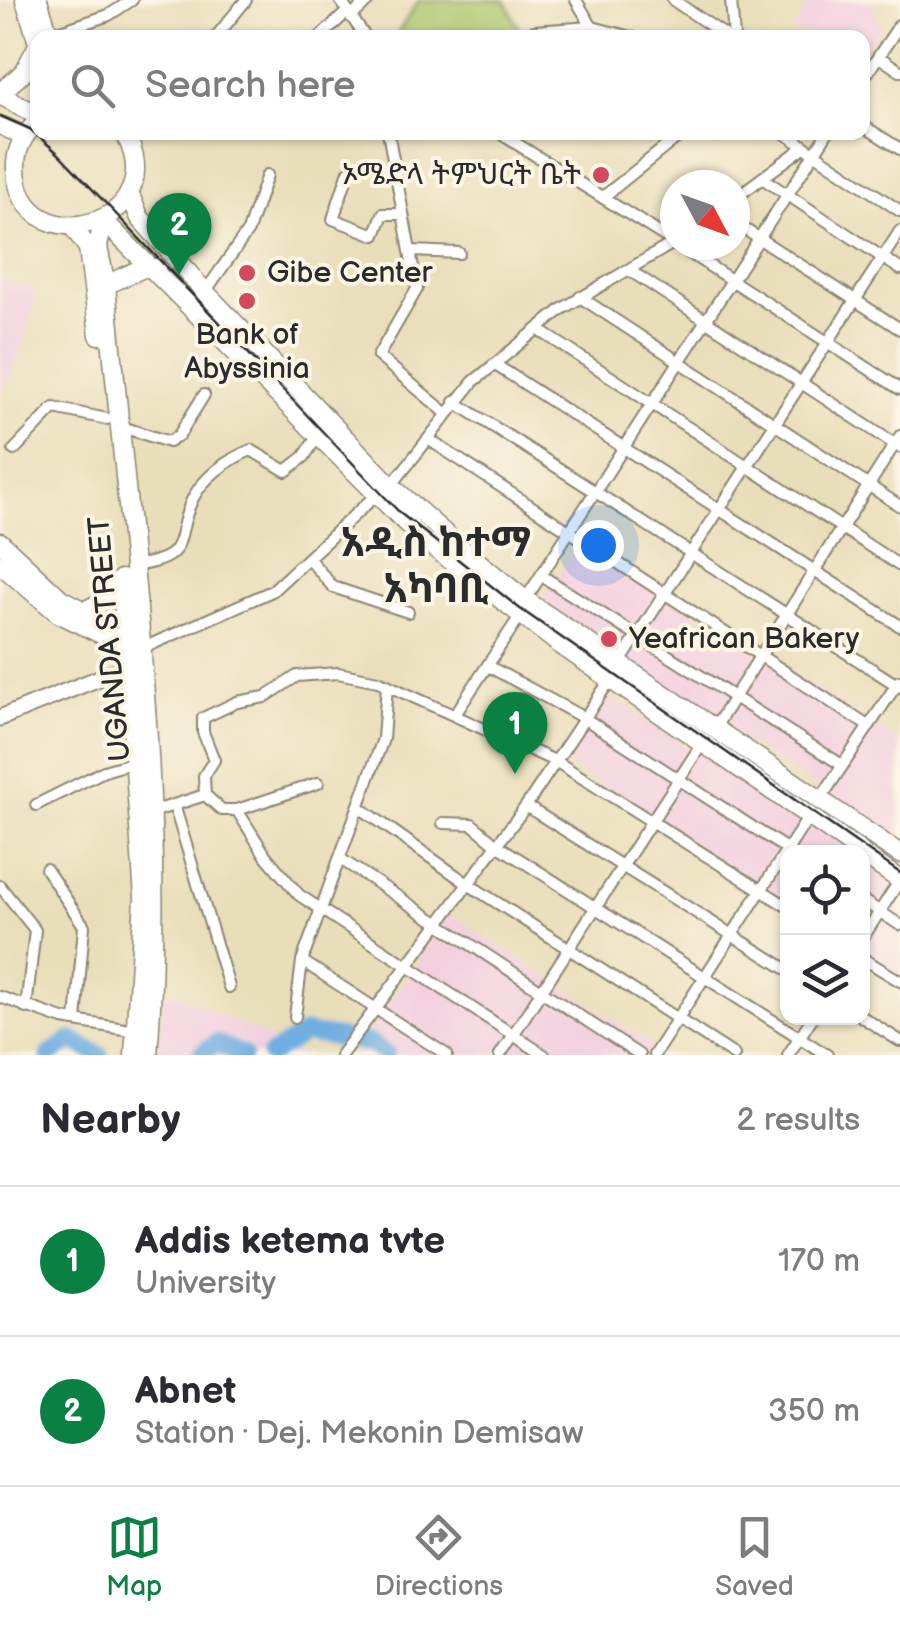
<!DOCTYPE html>
<html lang="en">
<head>
<meta charset="utf-8">
<style>
  body { margin:0; font-family:"Balsamiq Sans","Noto Sans Ethiopic",sans-serif; background:#f7f7f7; color:#2b2b33 }
  .controls { position:absolute; right:30px; bottom:30px; display:grid; overflow:hidden; border-radius:20px; box-shadow:0 2px 8px #0004 }
  .controls button { width:90px; height:90px; display:grid; place-items:center; padding:0; border:0; border-bottom:2px solid #e1e1e2; background:#fff; color:#2b2b33; font:50px sans-serif }
  .compass { position:absolute; left:660px; top:170px; width:90px; height:90px; border-radius:50%; background:#fff; box-shadow:0 2px 8px #0004; rotate:131deg }
  .you { position:absolute; left:598px; top:545px; width:35px; height:35px; margin:-25px; border:8px solid #fff; border-radius:50%; background:#1a73e8; box-shadow:0 0 0 15px #1a73e833 }
  .badge { display:grid; place-items:center; width:65px; height:65px; border-radius:50%; background:#0b8043; color:#fff; font-size:32px; font-weight:700 }
  .pin { position:absolute; translate:-50% -82px; filter:drop-shadow(0 2px 5px #0008) }
  .pin::after { content:''; position:absolute; top:52px; width:35px; height:30px; background:inherit; clip-path:polygon(0 0,100% 0,50% 100%) }
  .list { margin:0; padding:0; list-style:none }
  h2 { display:flex; justify-content:space-between; align-items:center; height:130px; margin:0; padding:0 40px; font-size:42px }
  h2 small { font-size:32px; font-weight:400; color:#7c7c81 }
  .list li { display:grid; grid-template-columns:65px 1fr auto; gap:30px; align-items:center; box-sizing:border-box; height:150px; padding:0 40px; border-top:2px solid #e1e1e2 }
  .list b { display:block; font-size:38px; white-space:nowrap }
  .list p { margin:0; font-size:32px; white-space:nowrap; color:#7c7c81 }
  .list em { font-size:32px; font-style:normal; color:#7c7c81 }
  .icon { flex:none; width:55px; height:55px; fill:none; stroke:currentColor; stroke-width:2; stroke-linecap:round; stroke-linejoin:round }
  .map { position:relative; flex:none; width:900px; height:1055px; overflow:hidden }
  .search { position:absolute; background:#fff; box-shadow:0 2px 8px #0004; left:30px; right:30px; top:30px; height:110px; display:flex; align-items:center; gap:25px; box-sizing:border-box; padding:0 35px; border-radius:20px; color:#7c7c81; font-size:38px }
  .sheet { height:430px; background:#fff }
  nav { display:flex; justify-content:space-around; align-items:center; box-sizing:border-box; height:140px; border-top:2px solid #e1e1e2; background:#fff; font-size:28px; color:#7c7c81 }
  nav a { display:grid; justify-items:center; gap:5px }
  nav .on { color:#0b8043 }
  .map>svg:first-child { display:block }
</style>
</head>
<body>
<div class="map">
<svg width="900" height="1055" viewBox="0 0 900 1055">
  <rect width="100%" height="100%" fill="#fcf5e5"/>
  <filter id="ink" filterUnits="userSpaceOnUse"><feTurbulence type="fractalNoise" baseFrequency=".01" numOctaves="2"/><feDisplacementMap in="SourceGraphic" scale="20" xChannelSelector="R" yChannelSelector="G"/><feConvolveMatrix kernelMatrix="1 2 1 2 8 2 1 2 1" color-interpolation-filters="sRGB"/></filter>
  <filter id="wash" filterUnits="userSpaceOnUse"><feTurbulence type="fractalNoise" baseFrequency=".0048" numOctaves="4" result="noise"/><feDisplacementMap in="SourceGraphic" scale="40" xChannelSelector="R" yChannelSelector="G"/><feGaussianBlur stdDeviation="2.25" result="paint"/><feColorMatrix in="noise" values="0 0 0 0 0 0 0 0 0 0 0 0 0 0 0 0 0 1.4 0 .05"/><feComposite in="paint" operator="in"/></filter>
  <g filter="url(#wash)">
    <rect width="100%" height="100%" fill="#e9deba"/>
    <g fill="#f3cfe0">
      <polygon points="810,0 870,0 881,29 863,55 862,38 803,37 794,30"/>
      <polygon points="0,280 36,290 24,344 0,396"/>
      <polygon points="580,542 900,742 900,843 539,605"/>
      <polygon points="604,693 857,852 788,852 787,905 557,757"/>
      <polygon points="862,856 900,880 900,977 863,953"/>
      <polygon points="450,914 667,1055 354,1055"/>
      <polygon points="166,989 303,1055 157,1055"/>
    </g>
    <polygon fill="#acc66d" stroke="#6c784c" stroke-width="2.5" points="419,0 505,0 519,28 505,37 395,37"/>
    <g fill="none" stroke-linecap="round" stroke-linejoin="round">
      <g stroke="#70aee2" stroke-width="18">
        <polyline points="49,1055 71,1040 100,1055"/>
        <polyline points="200,1055 216,1043 243,1055"/>
        <polyline points="270,1055 305,1033 370,1043 386,1055"/>
      </g>
    </g>
  </g>
  <g filter="url(#ink)">
    <g fill="none" stroke-linecap="round" stroke-linejoin="round">
      <defs>
        <g id="minor">
          <polyline points="340,0 366,38"/>
          <polyline points="576,0 592,27"/>
          <polyline points="673,0 729,38"/>
          <polyline points="731,0 734,38"/>
          <polyline points="351,17 369,0"/>
          <polyline points="534,31 592,27 635,38"/>
          <polyline points="49,35 109,15 132,0"/>
          <polyline points="215,38 246,0"/>
          <polyline points="319,38 347,12"/>
          <polyline points="879,57 900,71"/>
          <polyline points="862,81 900,24"/>
          <polyline points="862,125 900,149"/>
          <polyline points="388,132 417,289 378,356 445,412"/>
          <polyline points="498,132 675,243"/>
          <polyline points="783,132 900,211"/>
          <polyline points="349,171 333,219 375,235 383,214 400,214"/>
          <polyline points="762,178 900,269"/>
          <polyline points="603,197 684,132"/>
          <polyline points="735,198 804,147"/>
          <polyline points="735,223 900,329"/>
          <polyline points="677,245 900,389"/>
          <polyline points="412,251 459,253"/>
          <polyline points="629,270 899,447"/>
          <polyline points="205,292 248,231 267,175"/>
          <polyline points="580,297 900,506"/>
          <polyline points="539,330 900,566"/>
          <polyline points="497,366 900,626"/>
          <polyline points="455,402 900,687"/>
          <polyline points="119,426 169,442 179,435 204,395"/>
          <polyline points="431,441 868,726"/>
          <polyline points="14,450 54,408 107,419"/>
          <polyline points="391,486 473,382 562,309 675,242"/>
          <polyline points="310,560 333,587 408,612"/>
          <path d="M133,566C192,558 173,542 192,500C203,477 229,459 251,450L286,471L304,457L317,437"/>
          <polyline points="542,576 842,765"/>
          <polyline points="525,600 828,132"/>
          <polyline points="141,649 272,591 375,496"/>
          <polyline points="619,664 900,231"/>
          <polyline points="488,666 584,718 791,852"/>
          <polyline points="456,713 520,616"/>
          <polyline points="714,729 900,436"/>
          <polyline points="318,783 237,810 222,810 205,795 204,776 214,760 203,732 203,718 237,702 265,697 297,676 338,673 378,681 557,762 788,907"/>
          <polyline points="819,801 899,681"/>
          <polyline points="36,805 104,771 135,762"/>
          <polyline points="526,806 788,970"/>
          <polyline points="359,807 468,884 734,1055"/>
          <polyline points="175,808 229,987"/>
          <polyline points="237,810 266,856 299,895 544,1055"/>
          <polyline points="152,812 205,795"/>
          <polyline points="443,823 472,824 497,845 827,1055"/>
          <polyline points="342,860 639,1055"/>
          <polyline points="46,869 84,926 76,1021"/>
          <polyline points="0,886 35,930 26,1008"/>
          <polyline points="862,900 900,925"/>
          <polyline points="862,939 900,880"/>
          <polyline points="862,958 900,981"/>
          <polyline points="302,961 447,1055"/>
          <polyline points="0,997 63,1019 136,1031"/>
          <polyline points="295,1017 302,961 383,739 387,685"/>
          <polyline points="862,1017 900,1041"/>
          <polyline points="341,1055 526,806 610,680"/>
          <polyline points="500,1055 703,742"/>
          <polyline points="654,1055 810,815"/>
          <polyline points="788,1055 812,1018"/>
        </g>
        <polyline id="secondary" points="0,718 129,666"/>
        <g id="primary">
          <polyline points="25,0 38,43"/>
          <polyline points="38,0 50,38"/>
          <polyline points="0,93 24,72 38,45"/>
          <polyline points="0,95 38,115"/>
          <path d="M38,122C23,134 15,151 16,170C21,266 177,226 124,132"/>
          <polyline points="0,125 24,136"/>
          <polyline points="129,193 140,218 205,292 391,486 461,548 525,600 900,854"/>
          <polyline points="103,220 421,538 558,643 861,852"/>
          <path d="M103,220L98,247L106,285C129,541 168,798 148,1055"/>
          <polyline points="73,227 88,248 99,335"/>
          <polyline points="106,285 143,268 156,268"/>
          <polyline points="0,542 61,599 133,637"/>
          <polyline points="0,564 58,613 119,643"/>
          <polyline points="122,585 144,898 134,1055"/>
          <polyline points="82,612 100,603 121,579"/>
          <polyline points="862,854 900,880"/>
        </g>
      </defs>
      <use href="#minor" stroke="#8a8472" stroke-width="14"/>
      <use href="#secondary" stroke="#8a8472" stroke-width="19"/>
      <use href="#primary" stroke="#8a8472" stroke-width="21"/>
      <use href="#minor" stroke="#fff" stroke-width="10"/>
      <use href="#secondary" stroke="#fff" stroke-width="15"/>
      <use href="#primary" stroke="#fff" stroke-width="18"/>
      <polyline stroke="#2b2b2b" stroke-width="2.5" points="0,116 30,129 59,154 400,513 519,608 900,873"/>
    </g>
  </g>
  <g fill="#d1495b" stroke="#fcf5e5" stroke-width="4">
    <circle cx="601" cy="175" r="10"/>
    <circle cx="247" cy="273" r="10"/>
    <circle cx="247" cy="301" r="10"/>
    <circle cx="609" cy="639" r="10"/>
  </g>
  <g text-anchor="middle" dominant-baseline="central" stroke-width="8" stroke-linejoin="round" paint-order="stroke">
    <g font-size="30" fill="#2b2b2b" stroke="#fcf5e5" text-anchor="start">
      <text x="581" y="175" text-anchor="end">ኦሜድላ ትምህርት ቤት</text>
      <text x="267" y="273">Gibe Center</text>
      <text x="247" y="335" text-anchor="middle">Bank of<tspan x="247" dy="34">Abyssinia</tspan></text>
      <text x="629" y="639">Yeafrican Bakery</text>
    </g>
    <g font-size="30" fill="#2b2b2b" stroke="#fcf5e5">
      <text transform="translate(110 639) rotate(-95)">UGANDA STREET</text>
    </g>
    <g font-size="40" font-weight="bold" fill="#2b2b2b" stroke="#fcf5e5">
      <text x="436" y="544">አዲስ ከተማ<tspan x="436" dy="46">አካባቢ</tspan></text>
    </g>
  </g>
</svg>
<div class="controls">
<button><svg class="icon" aria-label="locate" viewBox="0 0 24 24"><circle cx="12" cy="12" r="6"/><path d="M12 2v4M12 18v4M2 12h4M18 12h4"/></svg></button>
<button><svg class="icon" aria-label="layers" viewBox="0 0 24 24"><path d="M12 4l9 5-9 5-9-5zM3 14l9 5 9-5"/></svg></button>
</div>
<svg class="compass" viewBox="-18 -18 36 36"><path d="M0-13l5 13h-10z" fill="#e53935"/><path d="M0 13l5-13h-10z" fill="#7c7c81"/></svg>
<div class="you"></div>
<div class="pin badge" style="left:515px;top:774px">1</div>
<div class="pin badge" style="left:179px;top:275px">2</div>
<div class="search"><svg class="icon" aria-label="search" viewBox="0 0 24 24"><circle cx="10" cy="10" r="6"/><path d="M15 15l6 6"/></svg>Search here</div>
</div>
<section class="sheet">
<h2>Nearby<small>2 results</small></h2>
<ul class="list">
<li><span class="badge">1</span><div><b>Addis ketema tvte</b><p>University</p></div><em>170 m</em></li>
<li><span class="badge">2</span><div><b>Abnet</b><p>Station · Dej. Mekonin Demisaw</p></div><em>350 m</em></li>
</ul>
</section>
<nav>
<a class="on"><svg class="icon" aria-label="map" viewBox="0 0 24 24"><path d="M3 6l6-2 6 2 6-2v14l-6 2-6-2-6 2zM9 4v14M15 6v14"/></svg>Map</a>
<a><svg class="icon" aria-label="directions" viewBox="0 0 24 24"><path d="M12 3l9 9-9 9-9-9zM9 14v-3h6M13 9l2 2-2 2"/></svg>Directions</a>
<a><svg class="icon" aria-label="saved" viewBox="0 0 24 24"><path d="M7 4h10v16l-5-4-5 4z"/></svg>Saved</a>
</nav>
</body>
</html>
